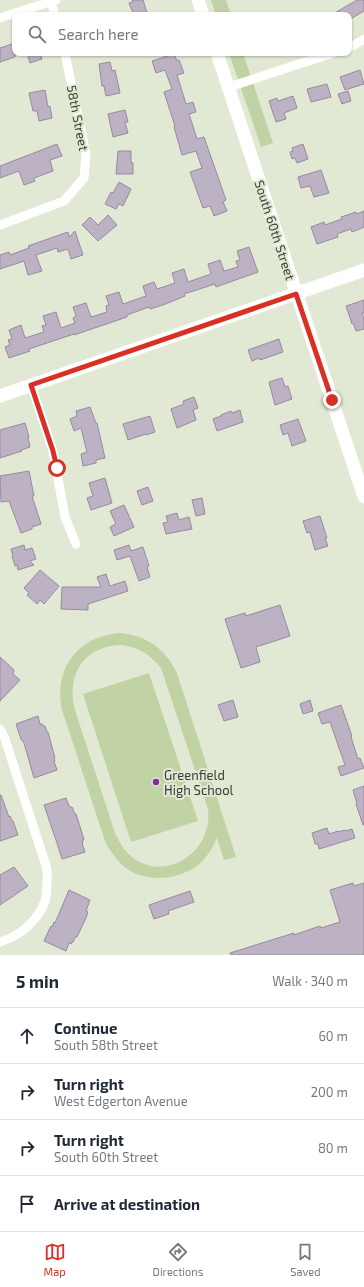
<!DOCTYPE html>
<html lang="en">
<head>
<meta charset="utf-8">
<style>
  body { margin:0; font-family:"Exo 2",sans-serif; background:#f6f6f7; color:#1f2937 }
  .stop { position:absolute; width:12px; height:12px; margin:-9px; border:3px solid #d93025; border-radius:50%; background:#fff }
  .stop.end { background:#d93025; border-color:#fff; box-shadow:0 1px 4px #0008 }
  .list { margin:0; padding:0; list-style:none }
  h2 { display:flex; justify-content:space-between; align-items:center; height:52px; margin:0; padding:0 16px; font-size:17px }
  h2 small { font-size:13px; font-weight:400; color:#747a83 }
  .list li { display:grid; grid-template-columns:26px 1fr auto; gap:12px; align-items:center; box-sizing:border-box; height:56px; padding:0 16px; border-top:1px solid #e0e1e3 }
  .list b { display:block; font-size:15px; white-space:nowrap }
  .list p { margin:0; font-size:13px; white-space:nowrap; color:#747a83 }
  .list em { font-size:13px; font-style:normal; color:#747a83 }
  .icon { flex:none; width:22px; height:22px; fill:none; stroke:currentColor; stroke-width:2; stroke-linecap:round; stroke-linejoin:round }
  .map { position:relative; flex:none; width:364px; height:955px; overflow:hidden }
  .search { position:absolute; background:#fff; box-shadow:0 1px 3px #0004; left:12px; right:12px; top:12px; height:44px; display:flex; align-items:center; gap:10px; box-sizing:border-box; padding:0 14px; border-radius:8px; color:#747a83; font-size:15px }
  .sheet { height:276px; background:#fff }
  nav { display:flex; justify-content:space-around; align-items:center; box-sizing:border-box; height:56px; border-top:1px solid #e0e1e3; background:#fff; font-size:11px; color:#747a83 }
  nav a { display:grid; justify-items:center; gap:2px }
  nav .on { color:#d93025 }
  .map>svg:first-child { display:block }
</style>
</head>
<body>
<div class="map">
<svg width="364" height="955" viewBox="0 0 364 955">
  <rect width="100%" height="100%" fill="#e1e9d4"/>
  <g fill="#c1d2a4" fill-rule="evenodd">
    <polygon points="211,0 226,0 231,15 216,15"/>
    <polygon points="229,53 243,53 273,143 261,147"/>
    <path d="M120,633C147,636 165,648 177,673L236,857L224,860L217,838C212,849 206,859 197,866C178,880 145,883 126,868C118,862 112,853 106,844L62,710C53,669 78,636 120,633ZM116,645C136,645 149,653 161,668L208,809C214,857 155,888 124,849C120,844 118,838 115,833L74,707C68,674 82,650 116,645Z"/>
    <polygon points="149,673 198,821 131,842 83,694"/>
  </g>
  <g fill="#bdb1c4" stroke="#978a9d">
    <polygon points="132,0 143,0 147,13 140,15 134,15 129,3 133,2"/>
    <polygon points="357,0 364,0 364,11 349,20 349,15 331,15"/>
    <polygon points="15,43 15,57 0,62 0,48"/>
    <polygon points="27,53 40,53 42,59 30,63"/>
    <polygon points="174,54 177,61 179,60 184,73 177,75 186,104 193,102 196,112 189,114 197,139 204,137 226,200 223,202 227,211 214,216 210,206 203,208 190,172 202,168 196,151 182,155 174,127 175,126 164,92 172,89 165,70 156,73 152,61"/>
    <polygon points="110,62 112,71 115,70 120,93 106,96 104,86 102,86 99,64"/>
    <polygon points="360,70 364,84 345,90 340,77"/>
    <polygon points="327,84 331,97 311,102 307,89"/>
    <polygon points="45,90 48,107 50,106 52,118 39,121 37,111 33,111 29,93"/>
    <polygon points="348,91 351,101 342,104 338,94"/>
    <polygon points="293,96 297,108 284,113 286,119 276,122 269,101 277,98 278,101"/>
    <polygon points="125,110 128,122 125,122 128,133 113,137 108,114"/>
    <polygon points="57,144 62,156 50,160 53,171 34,178 35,181 24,185 19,171 0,178 0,166"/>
    <polygon points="303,144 308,159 297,163 295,158 292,159 290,152 293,151 292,148"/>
    <polygon points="118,151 131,151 131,163 133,163 133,174 116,174"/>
    <polygon points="321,170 329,193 314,197 310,186 301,188 298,177"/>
    <polygon points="119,182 131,189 123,206 119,204 116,209 105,204 111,192 113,193"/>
    <polygon points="364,211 364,227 362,228 352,232 351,229 337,234 338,237 317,244 311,227 324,222 325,225 342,219 341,217 356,212 357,214"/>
    <polygon points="108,215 117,225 98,241 82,225 90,217 98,225"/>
    <polygon points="75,231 83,255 71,259 68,249 58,252 57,248 36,255 42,271 28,275 24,261 0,269 0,255 9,252 10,255 29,248 28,246 68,232 69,237"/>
    <polygon points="249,247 258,272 216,287 215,284 184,294 185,296 163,305 150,309 149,307 127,315 127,317 74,335 74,334 29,349 30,351 9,358 5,347 10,345 8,340 12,339 9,330 21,325 25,338 44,332 42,326 46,325 43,316 56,312 61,328 75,323 73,318 76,316 73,307 86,303 91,317 107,312 106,306 109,305 106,296 119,292 123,304 146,296 143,286 154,282 157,289 175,283 172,273 184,269 188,282 211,274 208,264 220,260 224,271 238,267 236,261 240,260 237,251"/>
    <polygon points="364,300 364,313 362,313 364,319 364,329 356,331 353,323 352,324 346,306"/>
    <polygon points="279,339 283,352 260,360 259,358 252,361 248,350"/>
    <polygon points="282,378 285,387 288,386 292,399 275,405 269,382"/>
    <polygon points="194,397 198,408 193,410 196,420 177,428 171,409 184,404 183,401"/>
    <polygon points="90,407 96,423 97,423 105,458 96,460 96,463 83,466 81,454 87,452 81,428 74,431 70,419 77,416 76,411"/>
    <polygon points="240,410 243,422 217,431 213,419 221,416 221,415 231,411 232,413"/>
    <polygon points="150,416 155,432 146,435 146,434 128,440 123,424"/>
    <polygon points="298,419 306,441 292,446 288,433 283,435 280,425"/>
    <polygon points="25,423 29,437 28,438 30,447 21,450 22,451 0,458 0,430"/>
    <polygon points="29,471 34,496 32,496 41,524 32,527 32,529 21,533 9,501 1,502 0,476"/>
    <polygon points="105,478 112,503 91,510 87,498 93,496 89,483"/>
    <polygon points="148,487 153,501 142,505 137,491"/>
    <polygon points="202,498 205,514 196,516 192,500"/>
    <polygon points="124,505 134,527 114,536 110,527 116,524 110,511"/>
    <polygon points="177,513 179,520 189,517 192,529 166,534 163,523 168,522 166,516"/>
    <polygon points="320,516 327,538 325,538 328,546 315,550 310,532 307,533 303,521"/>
    <polygon points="24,545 25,550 32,548 36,559 30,561 34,565 18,570 17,565 15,566 12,556 13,556 11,549"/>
    <polygon points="129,545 131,551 143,547 149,566 147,567 150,577 139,581 130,556 117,560 114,550"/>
    <polygon points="40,570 59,586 44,604 40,600 37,604 27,595 29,593 24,588"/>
    <polygon points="106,574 110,586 125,581 128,591 88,604 88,610 61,609 62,587 101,587 97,577"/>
    <polygon points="280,605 290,636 256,647 260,662 241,668 225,619 245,613 246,616"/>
    <polygon points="0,657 14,670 13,674 20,680 0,701"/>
    <polygon points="233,700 238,717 224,721 218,705"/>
    <polygon points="310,700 313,711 303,714 300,704"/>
    <polygon points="341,705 352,736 351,737 358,759 360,758 364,768 341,776 338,767 345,765 330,722 322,724 318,713"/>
    <polygon points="38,716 40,724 42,724 43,726 45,726 47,732 48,732 55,758 54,759 55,761 54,761 57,770 34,778 24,743 21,739 16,724"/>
    <polygon points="364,786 364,825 363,825 356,804 357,804 353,790"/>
    <polygon points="0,795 1,795 9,817 10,816 12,821 13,821 18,835 0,841"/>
    <polygon points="66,798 69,806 70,806 71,808 72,807 75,814 76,814 82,833 84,840 82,840 83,843 82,843 85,852 62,859 57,843 44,805"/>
    <polygon points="327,828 329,834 338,831 338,832 345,830 345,831 352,829 355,838 319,849 318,844 315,844 312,833"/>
    <polygon points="14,867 28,886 0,905 0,875"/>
    <polygon points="353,883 354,886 364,883 364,955 231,955 230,953 294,933 294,935 320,926 321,928 340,922 330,890"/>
    <polygon points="69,890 90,900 86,911 88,912 86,918 77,937 76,936 73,942 72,942 71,944 69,943 66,951 44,941 51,926 52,927 54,922 55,923"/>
    <polygon points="190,891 194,902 168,911 169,914 154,919 149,905"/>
  </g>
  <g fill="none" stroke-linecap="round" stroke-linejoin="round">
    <g stroke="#fff" stroke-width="9">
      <polyline points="51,2 55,15"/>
      <polyline points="0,18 56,0"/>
      <polyline points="349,48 364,39"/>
      <polyline points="229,87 333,53"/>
      <polyline points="0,225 64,201 84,178 86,154 65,53"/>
      <polyline points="31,385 53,451 65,517 76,544"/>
      <path d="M0,729L5,739L47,869C47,880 48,890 45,901C38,921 20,936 0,942"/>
    </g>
    <g stroke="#fff" stroke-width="13">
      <polyline points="198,0 203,15"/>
      <polyline points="217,53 364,497"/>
      <polyline points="0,396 364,270"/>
    </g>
  </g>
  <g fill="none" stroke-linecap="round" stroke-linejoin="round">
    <polyline stroke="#d93025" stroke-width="5" points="57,468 53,451 31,385 296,294 332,400"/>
  </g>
  <circle fill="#7e2e9e" stroke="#e1e9d4" stroke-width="1.5" cx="156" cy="782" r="4"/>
  <g text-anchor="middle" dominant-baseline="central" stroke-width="4" stroke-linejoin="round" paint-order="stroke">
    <g font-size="13" fill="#393d34" stroke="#e1e9d4">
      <text transform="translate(78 118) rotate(79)">58th Street</text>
      <text transform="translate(275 230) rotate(72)">South 60th Street</text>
    </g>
    <g font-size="13" fill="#393d34" stroke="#e1e9d4" text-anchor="start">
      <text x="164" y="775">Greenfield<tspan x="164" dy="15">High School</tspan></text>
    </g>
  </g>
</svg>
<div class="stop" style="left:57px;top:468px"></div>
<div class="stop end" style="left:332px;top:400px"></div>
<div class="search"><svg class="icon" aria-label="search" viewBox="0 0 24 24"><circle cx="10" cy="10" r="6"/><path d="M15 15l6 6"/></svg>Search here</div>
</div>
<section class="sheet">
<h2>5 min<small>Walk · 340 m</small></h2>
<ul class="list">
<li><svg class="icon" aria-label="ahead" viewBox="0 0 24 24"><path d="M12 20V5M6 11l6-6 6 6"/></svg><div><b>Continue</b><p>South 58th Street</p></div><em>60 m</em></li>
<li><svg class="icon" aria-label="right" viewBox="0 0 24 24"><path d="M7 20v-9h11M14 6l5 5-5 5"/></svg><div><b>Turn right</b><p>West Edgerton Avenue</p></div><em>200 m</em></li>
<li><svg class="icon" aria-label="right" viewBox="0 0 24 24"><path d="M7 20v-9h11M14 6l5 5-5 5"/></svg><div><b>Turn right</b><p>South 60th Street</p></div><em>80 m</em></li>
<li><svg class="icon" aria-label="arrive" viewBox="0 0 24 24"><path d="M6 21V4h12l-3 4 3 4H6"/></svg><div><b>Arrive at destination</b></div></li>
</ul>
</section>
<nav>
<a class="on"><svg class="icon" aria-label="map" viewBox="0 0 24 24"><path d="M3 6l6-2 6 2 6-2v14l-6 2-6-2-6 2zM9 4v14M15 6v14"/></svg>Map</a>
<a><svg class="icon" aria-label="directions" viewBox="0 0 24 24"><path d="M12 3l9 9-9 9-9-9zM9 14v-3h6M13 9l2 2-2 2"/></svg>Directions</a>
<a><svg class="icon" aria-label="saved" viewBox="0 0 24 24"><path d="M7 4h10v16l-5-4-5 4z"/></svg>Saved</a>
</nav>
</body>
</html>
